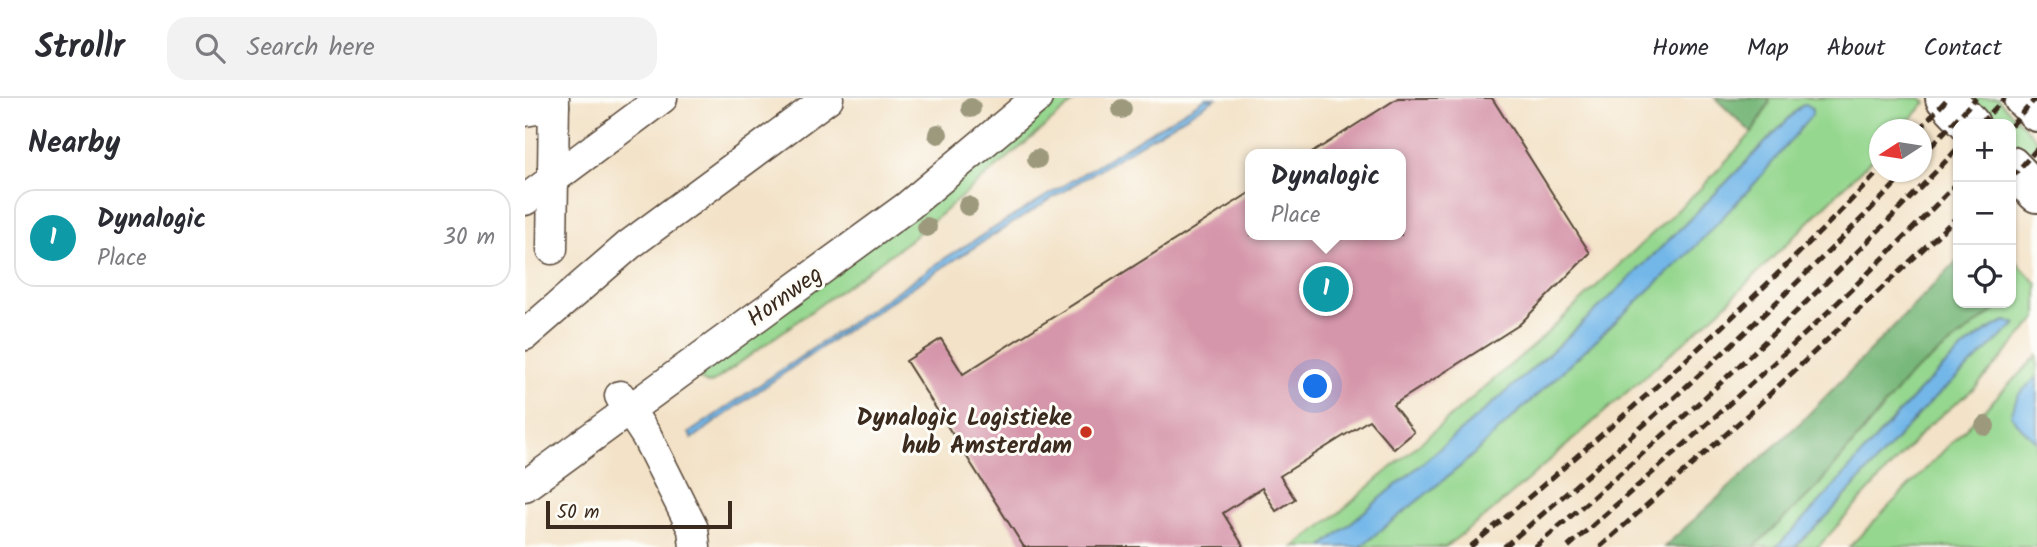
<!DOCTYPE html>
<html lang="en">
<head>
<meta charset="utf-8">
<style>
  body { margin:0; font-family:Kalam,sans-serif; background:#f2f2f3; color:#2b2b33 }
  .controls { position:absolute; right:21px; top:21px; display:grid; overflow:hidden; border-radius:14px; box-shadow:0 2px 5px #0004 }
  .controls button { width:63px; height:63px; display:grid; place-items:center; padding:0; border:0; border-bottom:2px solid #e1e1e2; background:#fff; color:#2b2b33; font:35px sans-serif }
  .compass { position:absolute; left:1344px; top:21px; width:63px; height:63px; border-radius:50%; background:#fff; box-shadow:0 2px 5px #0004; rotate:258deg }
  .scale { position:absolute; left:21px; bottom:18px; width:186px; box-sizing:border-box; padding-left:7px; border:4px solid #3b2a1e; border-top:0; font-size:19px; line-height:24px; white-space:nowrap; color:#3b2a1e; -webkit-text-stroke:5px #fdfcf7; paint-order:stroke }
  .you { position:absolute; left:791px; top:289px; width:24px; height:24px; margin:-18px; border:5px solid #fff; border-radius:50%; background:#1a73e8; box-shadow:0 0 0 10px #1a73e833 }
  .badge { display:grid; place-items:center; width:46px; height:46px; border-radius:50%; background:#c8321e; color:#fff; font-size:23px; font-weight:700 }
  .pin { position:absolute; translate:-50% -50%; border:4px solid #fff; box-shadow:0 2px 7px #0006 }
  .popup { position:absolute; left:720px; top:51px; width:161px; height:91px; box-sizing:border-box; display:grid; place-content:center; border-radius:14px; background:#fff; filter:drop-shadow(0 2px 5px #0005); font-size:23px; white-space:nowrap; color:#7c7c81 }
  .popup b { font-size:26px; color:#2b2b33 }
  .popup::after { content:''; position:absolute; left:50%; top:100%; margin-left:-14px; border:14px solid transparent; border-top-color:#fff }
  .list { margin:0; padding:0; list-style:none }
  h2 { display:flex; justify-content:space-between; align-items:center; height:91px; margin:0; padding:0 28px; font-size:30px }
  h2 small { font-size:23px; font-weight:400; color:#7c7c81 }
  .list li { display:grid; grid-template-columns:46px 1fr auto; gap:21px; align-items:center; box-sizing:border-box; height:98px; margin:0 14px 14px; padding:0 14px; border:2px solid #e1e1e2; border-radius:21px }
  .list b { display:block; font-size:26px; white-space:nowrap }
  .list p { margin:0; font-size:23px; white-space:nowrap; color:#7c7c81 }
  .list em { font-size:23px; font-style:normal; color:#7c7c81 }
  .icon { flex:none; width:38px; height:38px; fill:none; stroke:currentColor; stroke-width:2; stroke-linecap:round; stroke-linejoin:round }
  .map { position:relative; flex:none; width:1512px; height:449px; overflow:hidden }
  header { display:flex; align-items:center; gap:42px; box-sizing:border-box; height:98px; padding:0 35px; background:#fff; border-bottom:2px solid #e1e1e2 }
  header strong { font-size:33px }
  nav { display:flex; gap:38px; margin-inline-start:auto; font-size:24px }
  .search { width:490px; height:63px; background:#f2f2f3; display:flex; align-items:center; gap:18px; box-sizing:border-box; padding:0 24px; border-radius:21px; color:#7c7c81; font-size:26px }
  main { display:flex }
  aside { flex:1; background:#fff }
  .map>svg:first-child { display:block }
</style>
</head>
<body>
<header>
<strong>Strollr</strong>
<div class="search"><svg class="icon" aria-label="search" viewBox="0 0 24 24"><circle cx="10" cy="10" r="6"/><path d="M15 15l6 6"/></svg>Search here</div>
<nav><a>Home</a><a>Map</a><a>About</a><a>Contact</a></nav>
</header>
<main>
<aside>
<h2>Nearby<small></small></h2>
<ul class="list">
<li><span class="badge" style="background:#0f9aa8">1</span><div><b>Dynalogic</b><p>Place</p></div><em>30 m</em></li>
</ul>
</aside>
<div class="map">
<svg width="1512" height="449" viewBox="0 0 1512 449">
  <rect width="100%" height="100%" fill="#fdfcf7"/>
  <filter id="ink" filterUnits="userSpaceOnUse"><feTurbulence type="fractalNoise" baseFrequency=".0143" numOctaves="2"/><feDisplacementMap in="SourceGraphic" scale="14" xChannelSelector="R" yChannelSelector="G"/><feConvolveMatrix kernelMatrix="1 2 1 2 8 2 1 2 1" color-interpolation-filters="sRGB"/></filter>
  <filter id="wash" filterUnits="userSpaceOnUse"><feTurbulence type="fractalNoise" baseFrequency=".00686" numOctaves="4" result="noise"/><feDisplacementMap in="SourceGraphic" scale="28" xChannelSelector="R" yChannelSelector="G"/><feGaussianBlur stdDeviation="1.57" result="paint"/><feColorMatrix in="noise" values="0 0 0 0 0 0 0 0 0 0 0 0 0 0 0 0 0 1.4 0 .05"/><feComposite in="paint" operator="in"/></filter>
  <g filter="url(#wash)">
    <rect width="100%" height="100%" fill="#f3e2c7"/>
    <g fill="#95d78f" stroke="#688056" stroke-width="2">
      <polygon points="522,0 554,0 385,142 188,284 182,286 172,279"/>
      <path d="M1242,0H1396L1401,5L1376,31L1354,32V54L1195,212L966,414L920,449H835L937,367L1164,155L1287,10L1278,7L1274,10C1201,85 1128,160 1051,231C969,307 883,377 797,449H769L815,414L1011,245L1177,89L1227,35L1245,4Z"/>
      <polygon points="1439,0 1472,0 1512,42 1512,46 1499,60 1486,46 1486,26 1466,26"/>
      <path d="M1486,158L1512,186V220L1451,289L1403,328L1293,449H1270L1305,415L1405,304L1491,226L1481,223C1450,236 1425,263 1401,286C1349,339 1305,398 1251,449H1229L1292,389L1385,277L1479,205H1486Z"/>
      <polygon points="1512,258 1512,449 1324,449"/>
    </g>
    <g fill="#78b87a" stroke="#5a714c" stroke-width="2">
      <polygon points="1190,0 1242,0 1245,3 1227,35"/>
      <polygon points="1433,162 1433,205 1479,205 1385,277 1292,389 1229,449 1139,449 1276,324"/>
    </g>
    <g fill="#73b7e9" stroke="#577084" stroke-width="2">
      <path d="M681,0H691C513,108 335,217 167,341L164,335L422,159Z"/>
      <path d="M1281,6L1287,10V17L1231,84L1164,155L937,367L835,449H797C883,377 969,307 1051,231C1128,160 1201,85 1274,10Z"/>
      <path d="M1481,223L1491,226L1405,304L1305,415L1270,449H1251C1305,398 1349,339 1401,286C1425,263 1450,236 1481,223Z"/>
      <polygon points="1512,279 1512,344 1491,325 1486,317 1493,297"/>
    </g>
    <g id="blocks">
      <polygon fill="#d595aa" points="873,0 967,0 1065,155 994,227 868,307 889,334 869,351 844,322 755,378 770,401 751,413 737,390 698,415 719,449 499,449 381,263 416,241 438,276 726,94 726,137 876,137 876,56 785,56"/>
    </g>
  </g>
  <g filter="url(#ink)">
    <use href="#blocks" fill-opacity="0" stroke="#574637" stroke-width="2"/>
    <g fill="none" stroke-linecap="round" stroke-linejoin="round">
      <defs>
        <g id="minor">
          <polyline points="0,13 29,8"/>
          <polyline points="0,102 137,0"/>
          <polyline points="27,151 29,0"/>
          <polyline points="0,237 104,147 303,0"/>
          <polyline points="95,298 122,339 168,431 170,449"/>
          <polyline points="0,388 383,108 512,0"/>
        </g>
        <g id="major">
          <polyline points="1420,0 1445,26"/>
          <polyline points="1498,0 1512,14"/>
          <polyline points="1486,68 1512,95"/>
        </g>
      </defs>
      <use href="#minor" stroke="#574637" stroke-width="33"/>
      <use href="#major" stroke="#574637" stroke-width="42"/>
      <use href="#minor" stroke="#fff" stroke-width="30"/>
      <use href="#major" stroke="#fff" stroke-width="38"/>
      <g stroke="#3b2a1e" stroke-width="5" stroke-dasharray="10 5" stroke-linecap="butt">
        <polyline points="1455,26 1480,0"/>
        <polyline points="1486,28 1511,0"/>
        <polyline points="1394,32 1423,0"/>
        <polyline points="1396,59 1451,0"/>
        <polyline points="1486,80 1512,51"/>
        <polyline points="1430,141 1433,138"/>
        <path d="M945,449C1087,330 1227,208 1354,73"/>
        <path d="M979,449C1119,330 1255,206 1382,74"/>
        <path d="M1010,449C1158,323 1301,191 1433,50"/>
        <path d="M1043,449C1177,332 1310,213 1433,84"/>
        <polyline points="1075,449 1228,312 1433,118"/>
      </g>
    </g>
    <g fill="#9d997d">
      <circle cx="446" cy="10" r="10"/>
      <circle cx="597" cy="11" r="10"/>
      <circle cx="413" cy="36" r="10"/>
      <circle cx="512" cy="61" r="10"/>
      <circle cx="443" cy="108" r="10"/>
      <circle cx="402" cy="129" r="10"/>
      <circle cx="1460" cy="328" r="10"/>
    </g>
  </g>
  <circle fill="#c8321e" stroke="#fdfcf7" stroke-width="2.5" cx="561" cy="334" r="7"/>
  <g text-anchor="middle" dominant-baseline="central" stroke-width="6" stroke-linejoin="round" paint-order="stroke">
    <g font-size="24" fill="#3b2a1e" stroke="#fdfcf7">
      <text transform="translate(260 199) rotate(-36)">Hornweg</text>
    </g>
    <g font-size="24" font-weight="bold" fill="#3b2a1e" stroke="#fdfcf7" text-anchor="end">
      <text x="547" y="320">Dynalogic Logistieke<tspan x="547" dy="28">hub Amsterdam</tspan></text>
    </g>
  </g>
</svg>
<div class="controls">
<button>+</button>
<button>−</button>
<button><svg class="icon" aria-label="locate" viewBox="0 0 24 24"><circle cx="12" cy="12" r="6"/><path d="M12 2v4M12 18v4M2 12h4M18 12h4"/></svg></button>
</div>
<svg class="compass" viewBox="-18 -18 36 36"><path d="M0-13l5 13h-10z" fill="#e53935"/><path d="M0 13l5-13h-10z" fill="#7c7c81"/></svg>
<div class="scale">50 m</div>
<div class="you"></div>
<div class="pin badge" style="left:801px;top:191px;background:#0f9aa8">1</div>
<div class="popup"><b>Dynalogic</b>Place</div>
</div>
</main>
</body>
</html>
